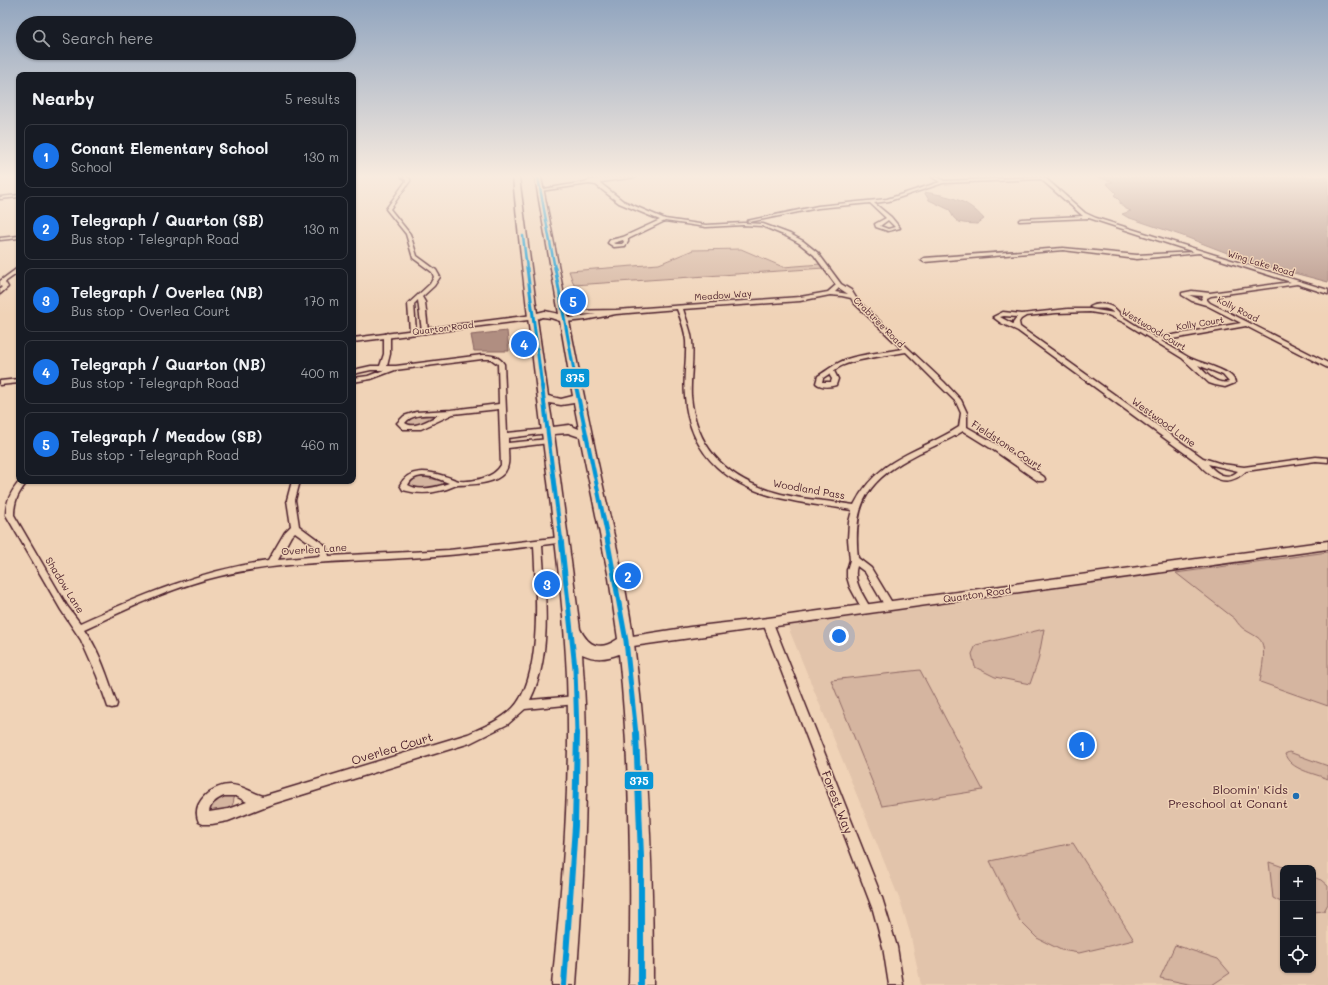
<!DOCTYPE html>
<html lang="en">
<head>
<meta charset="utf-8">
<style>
  body { margin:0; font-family:Mali,sans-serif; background:#20242c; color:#f1f3f6 }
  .controls { position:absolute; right:12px; bottom:12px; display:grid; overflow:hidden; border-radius:8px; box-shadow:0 1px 3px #0004 }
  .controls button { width:36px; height:36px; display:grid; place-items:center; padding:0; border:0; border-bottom:1px solid #363941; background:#171b24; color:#f1f3f6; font:20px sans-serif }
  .you { position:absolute; left:839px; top:636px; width:14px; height:14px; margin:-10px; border:3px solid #fff; border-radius:50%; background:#1a73e8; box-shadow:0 0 0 6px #1a73e833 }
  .badge { display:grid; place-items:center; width:26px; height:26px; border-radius:50%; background:#1a73e8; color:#fff; font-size:13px; font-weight:700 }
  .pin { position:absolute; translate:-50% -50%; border:2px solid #fff; box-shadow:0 1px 4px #0006 }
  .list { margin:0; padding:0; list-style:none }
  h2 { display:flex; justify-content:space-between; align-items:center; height:52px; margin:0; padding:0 16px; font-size:17px }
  h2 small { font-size:13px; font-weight:400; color:#9ea1a6 }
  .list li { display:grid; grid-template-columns:26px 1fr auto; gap:12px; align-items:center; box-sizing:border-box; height:64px; margin:0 8px 8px; padding:0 8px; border:1px solid #363941; border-radius:8px }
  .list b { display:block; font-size:15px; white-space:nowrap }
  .list p { margin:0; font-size:13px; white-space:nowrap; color:#9ea1a6 }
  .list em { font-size:13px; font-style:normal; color:#9ea1a6 }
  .icon { flex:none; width:22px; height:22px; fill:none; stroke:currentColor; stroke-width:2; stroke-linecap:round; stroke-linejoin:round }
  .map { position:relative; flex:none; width:1328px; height:985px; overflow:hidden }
  .search { position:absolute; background:#171b24; box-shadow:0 1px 3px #0004; left:16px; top:16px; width:340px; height:44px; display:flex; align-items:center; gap:10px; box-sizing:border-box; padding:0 14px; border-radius:22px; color:#9ea1a6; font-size:15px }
  .panel { position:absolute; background:#171b24; box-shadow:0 1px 3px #0004; left:16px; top:72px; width:340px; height:412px; border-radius:8px }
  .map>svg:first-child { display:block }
</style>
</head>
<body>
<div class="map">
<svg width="1328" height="985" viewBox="0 0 1328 985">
  <rect width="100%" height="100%" fill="#f0d3b7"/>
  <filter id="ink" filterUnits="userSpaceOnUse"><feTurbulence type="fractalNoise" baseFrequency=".025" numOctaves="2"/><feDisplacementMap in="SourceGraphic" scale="8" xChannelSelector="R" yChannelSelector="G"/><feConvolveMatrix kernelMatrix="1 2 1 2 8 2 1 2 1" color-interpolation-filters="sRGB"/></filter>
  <g filter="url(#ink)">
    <path fill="#e2c4ab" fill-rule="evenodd" d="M1328,550V985H921L910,933L901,903L786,622ZM1283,868H1313V970H1283Z"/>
    <g fill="#d5b5a0" stroke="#906a66">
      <polygon points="741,249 783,267 821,264 824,268 574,285 569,271 659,264 693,250"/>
      <polygon points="434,415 436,416 434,418 416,425 409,425 406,422 407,419 411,417"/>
      <path d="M416,477H423L442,481L443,483C437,490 418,490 409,485V482Z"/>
      <path d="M1328,552V706L1260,682C1261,670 1269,644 1257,637C1246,630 1242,630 1235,619L1176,573Z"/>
      <polygon points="1044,629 1038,661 1030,684 995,677 975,667 972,654 976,645"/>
      <polygon points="920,670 983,790 882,806 831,680"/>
      <path d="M1289,752L1328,766V779C1314,773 1290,770 1285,754Z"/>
      <path d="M224,796H232L234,798C234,811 222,811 212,814L209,808L215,799Z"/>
      <polygon points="1073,843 1134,940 1079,953 1061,950 1037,938 1020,921 990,861"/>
      <polygon points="1269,862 1286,868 1283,868 1283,903 1273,898"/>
      <polygon points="1313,877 1321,880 1328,886 1328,904 1324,911 1313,912"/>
      <polygon points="1175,945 1218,959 1230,973 1212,985 1193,985 1160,978"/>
    </g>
    <g fill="#b08e81" stroke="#87625f">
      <polygon points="1098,177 1328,177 1328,282 1248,261 1183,236 1127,217 1122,214 1131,211 1124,208 1120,203 1120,201 1114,195 1116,193 1106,183 1113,182"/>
      <path d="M924,192C949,196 967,199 984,219L977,224C963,223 955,225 950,210L929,200Z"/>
      <polygon points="507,331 509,351 474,351 471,335"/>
    </g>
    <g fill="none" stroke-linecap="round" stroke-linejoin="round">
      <defs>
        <g id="minor">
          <polygon points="402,177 408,177 410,179 410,181 390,209 410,234 417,256 436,270 440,277 434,286 422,297 425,302 428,331 425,333 422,331 418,300 414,304 416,332 413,334 410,332 408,304 430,284 434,277 432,272 413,258 406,234 386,209 406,181 406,180"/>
          <path d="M621,177H636L601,182L600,183L623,201L665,219L706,225L743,223L763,224L790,234L803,241L818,253L841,284L851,290L858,301L944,382L961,400L967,413V427L998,445L1044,477L1045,479L1044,481H1038L992,449L963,431C949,440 934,446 919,453C869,479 852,501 858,558L871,568L894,606L892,608L889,610L886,608L865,572L857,566C852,581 864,596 871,609L869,611L866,613L863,611L850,587L847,577V570L850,560L848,539L849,522L852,510C831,506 810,505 789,500C732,489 689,458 685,396C683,378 687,360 686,341C685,330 681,320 677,309L616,314L585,320L565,322L563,321V319L596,314L564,315L561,313L564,311L616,310L800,297L828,292L836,285L814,255L799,243L786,236L762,226L743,225L706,227L665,221L628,239V242L625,246L614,247L608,243L610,240L623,237L660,220L619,203L596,185L589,184L540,191L538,190L585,182C590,178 612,178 621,177ZM623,240L624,242L622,244H615L613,243ZM839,288L848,294L835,292ZM830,295L842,296L851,298L854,303L902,349C886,352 862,354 847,359C836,363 828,370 818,376L816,383C822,388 829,387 836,385L838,379L834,371C843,360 890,355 906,352L956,402L961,413L959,427C918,453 878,457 854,505C830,501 805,500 781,494C730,481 696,451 691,396C690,378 694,359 692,341C691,330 686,319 683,309L800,301ZM829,374L832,379L831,382H822L823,378Z"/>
          <path d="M932,177H938L944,181L1044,177L1085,213L1096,218L1328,290V294L1297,284L1211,296L1207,298V300L1210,303L1328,363V368L1246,326L1161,341C1170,346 1179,352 1188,357C1198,363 1235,370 1235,383L1225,387L1215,385L1209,383L1182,358L1125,323L1108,315L1090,312L1056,313L1026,316L1021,319L1019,322L1020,327L1203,458L1222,464L1244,467L1316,457L1328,458V462L1316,461L1246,471C1227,489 1212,479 1197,462L1018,331L1001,323L993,317L1003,312L1022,314L1068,309H1090L1114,313C1105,305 1098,311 1090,307C1100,301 1116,305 1121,316L1156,338L1241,323L1206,305L1192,301L1182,295V293L1192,291L1210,293L1291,282L1199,253L1137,259L1063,250L924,262L921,260L924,258L1063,248L1137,255L1194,252L1089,218L1019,221V220L1021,219L1083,216L1041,179L943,183L889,201L874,203L891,217L900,228L888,231L876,227L875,224L886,218L870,203L818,208L749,222L747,221L818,206L887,199L940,182ZM888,220L895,227L888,229L880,226ZM1189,295L1203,296L1201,300ZM1004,316L1017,317L1013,322V324L1000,317ZM1198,365L1223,375L1229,382C1216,385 1206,374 1198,365ZM1208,464L1238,471C1227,481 1217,474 1208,464Z"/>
          <polygon points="19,195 19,197 0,199 0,197"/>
          <polygon points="19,236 19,238 0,240 0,238"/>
          <polygon points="19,267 19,272 5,282 8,287 0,294 0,289 2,287 0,286 0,281"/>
          <path d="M387,333L390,335V354L387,366H396L482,355C491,355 499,356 504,364L507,433L548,429L552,431L548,433L508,438V443L549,439L553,441L549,443L508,448C508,456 510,465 505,472C494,485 473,484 458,485C453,486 448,489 443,490C429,494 417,494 403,490L400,485C409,468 428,471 444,476C449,477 454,480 459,481C473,482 494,478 501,465L499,409L453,414L421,429H403L397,423L404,416L416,412L451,410L499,404L498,364L491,359H482L395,370L371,379L353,382V378L368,376L384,370H371L353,374V370L371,366H380L384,354V335ZM439,415C430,419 414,430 405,423C413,413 428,415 439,415ZM422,476L433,477L449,483C437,487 419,492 408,485C411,479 415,477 422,476Z"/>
          <path d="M20,481H28C19,492 14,500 14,515L67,606L80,623C141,596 201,570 268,561L285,532L291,526L287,500L292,481H300L295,500L299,526L326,546L329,556L449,550L562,537L565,538L566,540L565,542L542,545C545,593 553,656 530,700L576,696L580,697L581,700L580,703L576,704L525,709L508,724L470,743L269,805L228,821L212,824H203L199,822C190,803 212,785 230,785C242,785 252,793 263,796L468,734C484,727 501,720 513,708C543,677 536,588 534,546C485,552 437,557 389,559C332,562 275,563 220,576C172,587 128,609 84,629C100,651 108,679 117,704L116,707L112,708L108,707L107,704L97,676L81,640L61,610L6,515C6,501 11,491 20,481ZM295,532L319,549L320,556L278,560L291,536ZM224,796H236L247,802L228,809L209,812C210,804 216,799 224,796Z"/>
          <polygon points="768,619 771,620 773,623 882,898 897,947 903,985 889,985 883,947 873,910 763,623 765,620"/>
        </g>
        <g id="tertiary">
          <polygon points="533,315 537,317 536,319 353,342 353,338"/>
          <polygon points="19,379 19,383 0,385 0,381"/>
          <polygon points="1328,541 1328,549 626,647 622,645 620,642 622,639 626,637 690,627 768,618"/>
        </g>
        <path id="trunk" d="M513,177H519L537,313L545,311L559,314L535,177H541C558,263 574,350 592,435C606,505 625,574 634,644C649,757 653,871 653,985H629C632,874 630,764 619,654C606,659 595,660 582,654C591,764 584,875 576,985H552C563,882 571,779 567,676C564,608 555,540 547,473C535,374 522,276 513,177ZM542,317L551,318L560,321L573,396L561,399L548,396L537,319ZM549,403L561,405L574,403L579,429L569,425L553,427ZM568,433L580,437L609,578L618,639C600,651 589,647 580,629L554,434Z"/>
      </defs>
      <use href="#minor" stroke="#4a1f2b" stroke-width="3"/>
      <use href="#tertiary" stroke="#4a1f2b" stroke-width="3"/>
      <use href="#trunk" stroke="#4a1f2b" stroke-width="3"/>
      <use href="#minor" fill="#f0d3b7" fill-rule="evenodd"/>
      <use href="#tertiary" fill="#f0d3b7" fill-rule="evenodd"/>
      <use href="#trunk" fill="#f0d3b7" fill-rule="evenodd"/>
      <defs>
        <g id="bus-1-far4">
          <polyline points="538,177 555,269"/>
          <polyline points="523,236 527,269"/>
        </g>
        <g id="bus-1-far3">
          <polyline points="527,268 542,387"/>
          <polyline points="555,268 577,387"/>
        </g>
        <g id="bus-1-far2">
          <polyline points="542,386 561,539"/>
          <polyline points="576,386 608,539"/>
        </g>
        <g id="bus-1-far1">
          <polyline points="561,538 575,668 577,734"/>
          <polyline points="607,538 626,641 636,734"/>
        </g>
        <g id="bus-1">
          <polyline points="636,733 641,856 641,985"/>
          <polyline points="564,985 575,826 577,733"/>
        </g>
      </defs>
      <use href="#bus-1-far4" stroke="#f0d3b7" stroke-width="4"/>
      <use href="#bus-1-far3" stroke="#f0d3b7" stroke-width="5"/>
      <use href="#bus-1-far2" stroke="#f0d3b7" stroke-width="7"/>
      <use href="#bus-1-far1" stroke="#f0d3b7" stroke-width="8"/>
      <use href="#bus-1" stroke="#f0d3b7" stroke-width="10"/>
      <use href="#bus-1-far4" stroke="#0696d7" stroke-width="2.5"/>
      <use href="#bus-1-far3" stroke="#0696d7" stroke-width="3"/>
      <use href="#bus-1-far2" stroke="#0696d7" stroke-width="4"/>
      <use href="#bus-1-far1" stroke="#0696d7" stroke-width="5"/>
      <use href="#bus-1" stroke="#0696d7" stroke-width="6"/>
    </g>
  </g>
  <linearGradient id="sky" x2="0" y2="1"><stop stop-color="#91a5bf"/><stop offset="0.56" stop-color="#f8ebdf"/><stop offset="1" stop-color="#f8ebdf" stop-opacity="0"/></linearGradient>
  <rect width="1328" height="315" fill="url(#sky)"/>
  <circle fill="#1f6fb2" stroke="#f0d3b7" stroke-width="1.5" cx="1296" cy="796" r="4"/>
  <g text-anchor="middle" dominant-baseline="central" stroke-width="3" stroke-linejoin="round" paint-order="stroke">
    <g font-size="9" fill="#4a1f2b" stroke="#f0d3b7">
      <text transform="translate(1261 263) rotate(17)">Wing Lake Road</text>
      <text transform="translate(723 295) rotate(-4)">Meadow Way</text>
      <text transform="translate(1238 309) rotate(27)">Kolly Road</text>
      <text transform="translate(879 322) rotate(45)">Crabtree Road</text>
      <text transform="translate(1200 323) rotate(-9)">Kolly Court</text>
      <text transform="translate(443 328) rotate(-7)">Quarton Road</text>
      <text transform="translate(1154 329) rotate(31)">Westwood Court</text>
    </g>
    <g font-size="10" fill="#4a1f2b" stroke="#f0d3b7">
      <text transform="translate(1164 422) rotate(36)">Westwood Lane</text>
      <text transform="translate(1007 445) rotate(33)">Fieldstone Court</text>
      <text transform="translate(809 489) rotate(10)">Woodland Pass</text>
      <text transform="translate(314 549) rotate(-4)">Overlea Lane</text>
      <text transform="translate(65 585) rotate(58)">Shadow Lane</text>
      <text transform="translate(977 594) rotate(-8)">Quarton Road</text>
    </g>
    <g font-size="12" fill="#4a1f2b" stroke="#f0d3b7">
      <text transform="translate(392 748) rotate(-17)">Overlea Court</text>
      <text transform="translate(838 802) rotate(69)">Forest Way</text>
    </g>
    <g font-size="12" fill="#4a1f2b" stroke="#f0d3b7" text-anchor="end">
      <text x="1288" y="789">Bloomin' Kids<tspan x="1288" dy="14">Preschool at Conant</tspan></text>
    </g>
  </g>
  <g stroke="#f0d3b7" stroke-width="1.5">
    <rect x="560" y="368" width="30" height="20" rx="4" fill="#0696d7"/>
    <rect x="624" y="771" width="30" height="19" rx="4" fill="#0696d7"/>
  </g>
  <g font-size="11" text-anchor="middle" font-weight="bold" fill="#fff">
    <text x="575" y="382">375</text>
    <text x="639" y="785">375</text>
  </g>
</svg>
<div class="controls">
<button>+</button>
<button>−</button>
<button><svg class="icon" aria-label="locate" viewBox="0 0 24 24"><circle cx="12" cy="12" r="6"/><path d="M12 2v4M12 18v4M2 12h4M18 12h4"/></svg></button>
</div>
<div class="you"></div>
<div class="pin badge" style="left:1082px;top:745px">1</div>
<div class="pin badge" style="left:628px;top:576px">2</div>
<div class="pin badge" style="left:547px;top:584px">3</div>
<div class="pin badge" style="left:524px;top:344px">4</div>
<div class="pin badge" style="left:573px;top:301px">5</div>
<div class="search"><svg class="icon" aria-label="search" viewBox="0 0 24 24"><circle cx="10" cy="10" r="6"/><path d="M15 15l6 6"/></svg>Search here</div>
<section class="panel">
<h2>Nearby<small>5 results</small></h2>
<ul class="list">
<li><span class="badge">1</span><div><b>Conant Elementary School</b><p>School</p></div><em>130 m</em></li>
<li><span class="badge">2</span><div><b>Telegraph / Quarton (SB)</b><p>Bus stop · Telegraph Road</p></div><em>130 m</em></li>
<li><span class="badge">3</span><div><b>Telegraph / Overlea (NB)</b><p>Bus stop · Overlea Court</p></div><em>170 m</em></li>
<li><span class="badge">4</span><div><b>Telegraph / Quarton (NB)</b><p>Bus stop · Telegraph Road</p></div><em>400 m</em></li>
<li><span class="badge">5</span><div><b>Telegraph / Meadow (SB)</b><p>Bus stop · Telegraph Road</p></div><em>460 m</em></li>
</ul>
</section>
</div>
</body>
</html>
